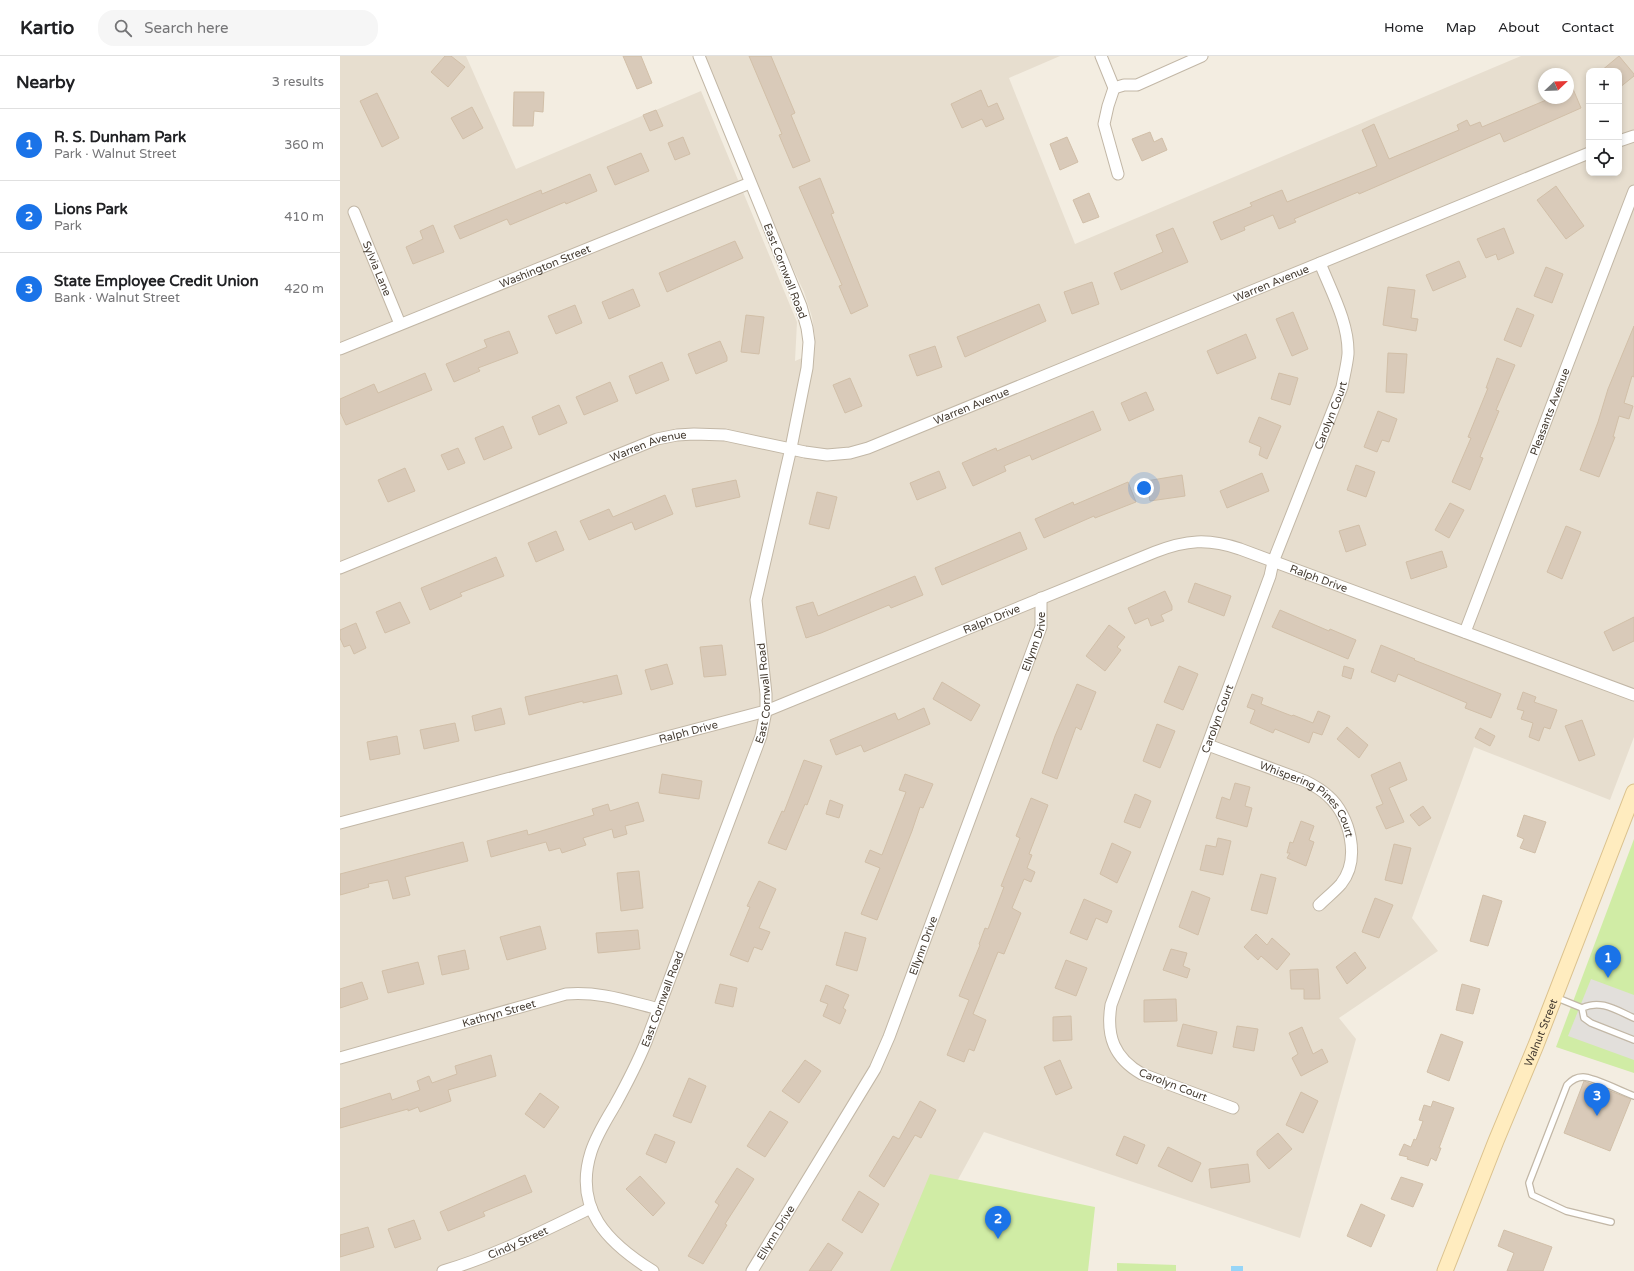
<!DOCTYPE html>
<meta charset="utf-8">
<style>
body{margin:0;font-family:"Varela Round",sans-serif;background:#f6f6f6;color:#202124}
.controls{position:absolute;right:12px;top:12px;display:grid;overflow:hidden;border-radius:8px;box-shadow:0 2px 6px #0003}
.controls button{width:36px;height:36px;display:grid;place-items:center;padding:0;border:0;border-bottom:1px solid #e0e0e0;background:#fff;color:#202124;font:20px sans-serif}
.compass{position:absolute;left:1198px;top:12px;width:36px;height:36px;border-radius:50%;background:#fff;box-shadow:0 2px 6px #0003;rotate:67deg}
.you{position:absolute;left:804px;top:432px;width:14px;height:14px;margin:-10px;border:3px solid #fff;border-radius:50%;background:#1a73e8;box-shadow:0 0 0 6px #1a73e833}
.badge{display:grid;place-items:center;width:26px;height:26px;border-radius:50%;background:#1a73e8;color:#fff;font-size:13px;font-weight:700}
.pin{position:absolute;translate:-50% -33px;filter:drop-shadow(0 1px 2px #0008)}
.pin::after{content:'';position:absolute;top:21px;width:14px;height:12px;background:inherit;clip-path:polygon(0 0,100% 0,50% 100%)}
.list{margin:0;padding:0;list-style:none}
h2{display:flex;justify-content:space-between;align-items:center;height:52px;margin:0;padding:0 16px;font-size:17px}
h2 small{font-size:13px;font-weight:400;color:#757577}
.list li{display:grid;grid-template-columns:26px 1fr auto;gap:12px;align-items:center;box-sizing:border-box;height:72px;padding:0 16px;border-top:1px solid #e0e0e0}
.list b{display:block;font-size:15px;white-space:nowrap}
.list p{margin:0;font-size:13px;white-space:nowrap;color:#757577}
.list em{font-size:13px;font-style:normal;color:#757577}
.icon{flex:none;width:22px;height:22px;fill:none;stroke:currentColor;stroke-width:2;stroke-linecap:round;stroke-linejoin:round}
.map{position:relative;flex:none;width:1294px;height:1215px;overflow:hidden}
header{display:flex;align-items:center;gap:24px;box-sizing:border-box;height:56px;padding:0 20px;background:#fff;border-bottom:1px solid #e0e0e0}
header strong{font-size:19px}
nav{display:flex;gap:22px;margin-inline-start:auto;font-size:14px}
.search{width:280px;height:36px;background:#f6f6f6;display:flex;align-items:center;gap:10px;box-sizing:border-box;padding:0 14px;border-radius:16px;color:#757577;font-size:15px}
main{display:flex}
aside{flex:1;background:#fff}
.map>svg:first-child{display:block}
.residential{fill:#e7decf;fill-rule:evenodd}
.green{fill:#d0eca5}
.parking{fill:#e2dfdb}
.water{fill:#96d5f7}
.building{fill:#d9cab9;stroke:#d1bfa8}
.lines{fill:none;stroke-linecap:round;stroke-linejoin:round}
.service-casing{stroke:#c2b7a6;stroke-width:8}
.minor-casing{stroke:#c2b7a6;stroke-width:13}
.secondary-casing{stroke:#dbc28e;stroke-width:17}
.service{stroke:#fff;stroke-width:5.5}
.minor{stroke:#fff;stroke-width:11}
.secondary{stroke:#ffecbf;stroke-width:15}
.labels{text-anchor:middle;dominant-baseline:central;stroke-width:3;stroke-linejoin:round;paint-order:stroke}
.street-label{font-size:11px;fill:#453c32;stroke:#fff}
</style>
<header>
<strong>Kartio</strong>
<div class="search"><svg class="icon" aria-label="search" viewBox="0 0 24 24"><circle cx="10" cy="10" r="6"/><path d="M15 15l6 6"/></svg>Search here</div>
<nav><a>Home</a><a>Map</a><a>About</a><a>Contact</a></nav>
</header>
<main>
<aside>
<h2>Nearby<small>3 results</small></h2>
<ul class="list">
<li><span class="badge">1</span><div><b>R. S. Dunham Park</b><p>Park · Walnut Street</p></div><em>360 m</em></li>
<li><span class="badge">2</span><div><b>Lions Park</b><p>Park</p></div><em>410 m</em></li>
<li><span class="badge">3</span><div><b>State Employee Credit Union</b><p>Bank · Walnut Street</p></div><em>420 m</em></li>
</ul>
</aside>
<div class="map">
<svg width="1294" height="1215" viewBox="0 0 1294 1215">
<rect width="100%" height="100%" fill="#f3ede1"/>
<path class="residential" d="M0,0H126L176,113L361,35L457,266L455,305L474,297L475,281L472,261L464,236L449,204L361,0H720L669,22L735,188L1181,0H1294V681L1270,744L1134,691L1072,862L1098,895L999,962L1016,983L960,1182L644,1076L568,1215H0ZM1249,15H1279V117H1249ZM1204,18H1228V42H1204Z"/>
<path class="green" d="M1294,783V1017L1216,991Z
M590,1118L755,1151L748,1215H550Z
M777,1207L836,1209V1215H777Z"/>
<path class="parking" d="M1251,923L1294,939V1004L1228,980Z"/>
<path class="water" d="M891,1210H903V1215H891Z"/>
<path class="building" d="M105,0H111L125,11L108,31L91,16Z
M283,0H301L312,27L297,33Z
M409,0H431L455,57L451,59L470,105L453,112L439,79L442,78Z
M1279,0L1294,18V20L1279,32V15H1261Z
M1228,21L1241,52L1164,86L1160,77L1019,138L1018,136L954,163L956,166L939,173L933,159L904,171L905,174L881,184L873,166L912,150L910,147L942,134L947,146L1037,110L1022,74L1034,68L1049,103L1119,74L1117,69L1127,64L1130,70L1140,66L1142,71L1211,42H1228Z
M641,34L648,51L657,47L664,63L646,71L642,63L622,72L611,48Z
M174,36H204L203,56L194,55L193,70H173Z
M37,37L59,82L42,91L20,45Z
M132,51L143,72L123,83L111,62Z
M316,54L323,70L310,75L303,59Z
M810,76L814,86L822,82L827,94L802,105L792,83Z
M343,81L350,98L335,104L328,87Z
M727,81L738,106L720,114L710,88Z
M301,97L309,115L275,129L267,111Z
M250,118L257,135L226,148L225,146L170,169L167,163L120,183L114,170L201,134L202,138Z
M480,122L494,157L491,158L528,250L511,258L499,230L502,229L459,131Z
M1216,130L1244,170L1226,183L1197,144Z
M749,137L759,161L743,167L733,144Z
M93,169L104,196L73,208L66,191L83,183L80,175Z
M833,172L848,206L781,234L774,217L823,196L816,179Z
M1164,172L1174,197L1158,204L1156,198L1146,202L1137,183Z
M395,185L403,202L327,236L319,217Z
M1119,205L1126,221L1093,235L1086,219Z
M1206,211L1223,218L1212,247L1194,240Z
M752,226L759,248L732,258L724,236Z
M1048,231L1075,234L1071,262L1078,263L1076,275L1043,269Z
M293,233L300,250L269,263L262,246Z
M699,248L706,265L625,301L617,281Z
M235,249L242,267L216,278L208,260Z
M1177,252L1194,259L1181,291L1164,284Z
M953,256L968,293L952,300L936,263Z
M406,259L424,261L419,298L401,296Z
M1294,270V321L1292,320L1284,347L1293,350L1289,363L1279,360L1273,381H1275L1259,421L1240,414L1258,366L1268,333Z
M169,275L178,297L138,312L140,315L114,326L106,308L147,291L144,284Z
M906,278L916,302L877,318L867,295Z
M380,285L387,301V305L356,318L348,298Z
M595,290L602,311L577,320L569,299Z
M1048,297L1067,298L1064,337L1046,336Z
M1157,302L1175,309L1156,354L1159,355L1140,401L1143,402L1130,434L1112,426L1131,382L1128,381L1148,332H1146Z
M322,306L329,324L296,338L289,320Z
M85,317L92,334L6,369L0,356V343L34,328L38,337Z
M939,317L958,322L950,349L931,343Z
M510,322L522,350L505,357L493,329Z
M270,326L278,345L244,359L236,341Z
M806,336L814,354L789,365L781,347Z
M219,349L227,367L199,379L192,361Z
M753,355L761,374L692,404L690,399L664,410L666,415L633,430L622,407L656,392L657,395Z
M1038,355L1057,363L1049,386L1042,384L1037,396L1024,391Z
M919,361L941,370L927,403L919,399L921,391L909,386Z
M163,370L172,392L144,404L135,382Z
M118,392L125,407L108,414L101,399Z
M1016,409L1035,416L1026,441L1007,434Z
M65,412L75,435L48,446L38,424Z
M599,415L606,432L577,444L570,427Z
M922,417L929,435L887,452L880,435Z
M842,419L845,440L810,445L806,425Z
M396,424L400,441L356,451L352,433Z
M788,426L796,446L755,462L754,460L704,482L695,463L733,446L734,449Z
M477,436L497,441L489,473L469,468Z
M325,439L333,458L295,474L292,466L249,484L240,465L269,453L273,461Z
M1110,447L1124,454L1109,482L1095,474Z
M1019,469L1026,489L1006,496L999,475Z
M1226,470L1241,476L1222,523L1207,516Z
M216,475L224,494L196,506L188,487Z
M680,476L687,493L602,529L595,512Z
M1102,495L1107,511L1071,523L1066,506Z
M156,501L164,520L120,537L122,540L90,554L81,532Z
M575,520L583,539L551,552L549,549L481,577L466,582L456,551L473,546L478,560Z
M855,527L891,540L884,560L848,546Z
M825,535L832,550V554L821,559L824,565L811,570L808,562L795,568L788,552Z
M60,546L70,567L45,577L36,556Z
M940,554L989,575L990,573L1016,584L1008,603L932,571Z
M1294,561V585L1273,595L1264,576Z
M16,567L26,592L14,598L10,589L4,591L0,582V574Z
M769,569L785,581L777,591L781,594L765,615L746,600Z
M382,589L386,619L364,621L360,591Z
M1041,589L1075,603L1074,604L1161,638L1151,662L1125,652L1127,647L1058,618L1055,626L1031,616Z
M327,608L333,628L311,634L305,614Z
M839,610L858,618L843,654L824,646Z
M1004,610L1014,613L1011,623L1002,620Z
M277,619L282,638L243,647V645L189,659L185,641Z
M602,626L640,649L631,665L593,643Z
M737,628L756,636L741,674L736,671L717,723L702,717L715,680Z
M1183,636L1196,641L1194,646L1217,654L1210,673L1204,671L1199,685L1189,681L1193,667L1181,663L1184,655L1177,653Z
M912,638L923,642L921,648L952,660L953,659L973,667L978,655L990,660L982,679L973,676L969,687L935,673L933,677L910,667L915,654L907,651Z
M161,652L165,668L135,675L132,660Z
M584,652L590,668L524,696L521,689L496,699L490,684L555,657L558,664Z
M1242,664L1255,699L1239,705L1225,670Z
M115,667L119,685L84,693L80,674Z
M817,668L835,675L820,712L803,705Z
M1007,671L1028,689L1019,702L997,683Z
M1140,672L1155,680L1150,690L1135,682Z
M57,680L60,698L30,704L27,686Z
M464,704L482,710L467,749L465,748L446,794L428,787L442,755L444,756Z
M1060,706L1067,724L1049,732L1064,766L1046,773L1036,751L1043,748L1031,719Z
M322,718L362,725L359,743L319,737Z
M565,718L593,728L583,752L580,751L572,775L537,864L521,858L540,812L525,806L530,794L542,799L566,736L559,734Z
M895,727L910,731L905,750L912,752L907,771L876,762L882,741L890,744Z
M795,738L811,745L800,772L784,766Z
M691,742L708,749L689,798L692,799L687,812L695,816L691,826L684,823L672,852L681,857L664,898L658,896L633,958L646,964L634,995L629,993L624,1006L607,999L629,944L619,940L640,889L639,888L645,872L648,873L664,831L661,830L680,782L676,780Z
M490,744L503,749L499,762L486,758Z
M298,746L304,765L285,770L287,778L274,782L272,773L243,782L246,789L222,797L220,792L209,795L206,786L151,801L147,785L187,774L188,779L254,759L252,753L268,748L270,755Z
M1083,750L1091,762L1079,770L1070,759Z
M1184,759L1206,766L1195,797L1180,792L1184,783L1177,780Z
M961,765L974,770L969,784L974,786L966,810L947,802L950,797H947L950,786L953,787Z
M878,782L891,785L883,819L860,814L866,789L876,791Z
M123,786L128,805L65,821L70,839L53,843L48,824L28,828L29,831L0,839V818Z
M772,787L791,796L777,827L760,818Z
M1054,788L1071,792L1062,828L1045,824Z
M299,815L303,852L281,855L277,817Z
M921,818L936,822L927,858L911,854Z
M419,825L436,833L419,872L430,876L422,894L414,891L408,906L390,899L410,851L407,850Z
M852,835L870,842L858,879L839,871Z
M1143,839L1162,845L1148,890L1130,885Z
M1035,842L1053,849L1039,882L1022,876Z
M744,843L772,855L767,867L756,862L747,884L730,877Z
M200,870L206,893L167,904L160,881Z
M298,874L300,893L258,897L256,877Z
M505,876L526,882L517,915L496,909Z
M916,878L927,889L932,882L950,898L937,914L921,900L918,904L904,891Z
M831,893L847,897L843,910L850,913L847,922L823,914Z
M125,894L129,913L102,919L98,900Z
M1015,896L1026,912L1007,928L996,911Z
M726,904L747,912L736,940L715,932Z
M78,906L84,928L48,937L42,915Z
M978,913L980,943H964V933H951L950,914Z
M22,926L28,943L0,952V933Z
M380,928L397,932L393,951L375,947Z
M1122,928L1140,933L1133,958L1116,954Z
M486,929L509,939L503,952L506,954L500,968L483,960L488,948L480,945Z
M836,943L837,965L804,966V944Z
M731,960L732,984L713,985V961Z
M843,968L877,976L872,998L837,990Z
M897,970L918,973L914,995L893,991Z
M962,971L973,998L982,993L988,1006L961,1020L952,1002L958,998L949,977Z
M1101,978L1123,986L1109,1025L1087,1016Z
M151,999L156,1020L108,1034L111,1045L80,1056L78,1051L68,1055V1053L0,1072V1053L50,1037L52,1044L80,1034L77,1025L89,1020L92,1027L117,1018L115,1010Z
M465,1004L481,1015L459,1047L442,1035Z
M720,1004L732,1032L716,1039L704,1011Z
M349,1022L366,1030L351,1067L333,1060Z
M1244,1025L1291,1043L1270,1095L1224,1077Z
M961,1036L978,1045L963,1077L946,1069Z
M200,1037L219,1051L204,1072L185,1058Z
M580,1045L596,1054L581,1082L575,1079L544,1131L529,1120L553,1080L559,1083Z
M1093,1045L1114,1052L1099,1092H1101L1096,1105L1091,1102L1088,1110L1067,1103L1068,1101L1059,1099L1064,1088L1071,1091L1074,1083L1076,1084L1083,1065L1079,1064L1084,1049L1091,1051Z
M430,1055L448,1066L425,1101L407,1090Z
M938,1077L952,1093L929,1113L917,1099V1095Z
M315,1078L335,1086L326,1107L306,1098Z
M784,1080L805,1089L797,1108L776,1099Z
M828,1091L861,1107L852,1126L818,1110Z
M908,1108L910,1126L871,1132L869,1113Z
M397,1112L414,1123L385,1168L387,1169L363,1208L348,1200L379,1149L375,1146Z
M185,1119L192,1136L143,1156L145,1160L108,1175L100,1156Z
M300,1120L325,1147L313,1160L286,1133Z
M1061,1121L1083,1128L1073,1151L1051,1143Z
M519,1135L539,1148L522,1177L502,1164Z
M1021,1148L1045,1159L1031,1191L1007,1180Z
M74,1164L81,1183L55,1192L48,1173Z
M28,1171L34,1191L0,1201V1179Z
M1164,1174L1212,1191L1203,1215H1167L1174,1197L1158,1190Z
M488,1187L503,1197L491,1215H469Z"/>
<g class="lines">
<g class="service-casing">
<path id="service" d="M1215,941L1242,952C1261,943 1276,954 1294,962
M1242,952L1244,962L1251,967L1294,984
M1271,1166L1226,1155L1192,1139L1189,1127L1227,1029C1232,1024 1236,1021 1243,1021C1254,1021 1283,1036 1294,1040"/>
</g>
<g class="minor-casing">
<g id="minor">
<path d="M761,0L774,32L768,50L764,68L778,118"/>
<path d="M774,32L784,29H797L862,0"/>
<path d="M1279,85L1294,80"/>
<path id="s1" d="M14,156L60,268"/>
<path id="s2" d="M0,293L410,127"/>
<path id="s3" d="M0,512L317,383L337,379L354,378L385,379L465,396L487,399L510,397L528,392L1249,97"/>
<path id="s4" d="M1125,576L1294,135"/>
<path id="s5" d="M868,689L965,725C973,729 981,733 988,740C1010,759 1021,803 1001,828C995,835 986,842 979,849"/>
<path id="s6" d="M0,767L426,655L815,496C846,484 868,482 900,493L1294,639"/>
<path id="s7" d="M0,1002L226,938C259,935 287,945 319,953"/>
<path id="s8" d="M893,1052L802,1018C774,1002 766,980 771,949L930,520L933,506L1002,331C1004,320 1007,309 1008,298C1009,267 991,235 980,207"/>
<path id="s9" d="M103,1215C155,1200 203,1175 251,1152"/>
<path id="s10" d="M313,1215C268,1187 233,1153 251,1096C256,1080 266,1064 275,1049C286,1029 297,1008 306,986L421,680L426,655V638L416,544L451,392L467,312L469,286L467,272L461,250L359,0"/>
<path id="s11" d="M412,1215L535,1013L549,981L701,571V542"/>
</g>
</g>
<g class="secondary-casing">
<g id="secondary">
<path id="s12" d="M1105,1215L1156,1085L1196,989L1294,736"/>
</g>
</g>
<use href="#service" class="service"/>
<use href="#minor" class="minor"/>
<use href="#secondary" class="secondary"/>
</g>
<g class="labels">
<g class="street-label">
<text stroke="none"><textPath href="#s2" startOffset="221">Washington Street</textPath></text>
<text stroke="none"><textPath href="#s1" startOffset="61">Sylvia Lane</textPath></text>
<text transform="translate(445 215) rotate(69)">East Cornwall Road</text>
<text stroke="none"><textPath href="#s3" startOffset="992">Warren Avenue</textPath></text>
<text stroke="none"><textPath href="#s3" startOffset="668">Warren Avenue</textPath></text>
<text stroke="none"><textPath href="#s4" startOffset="236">Pleasants Avenue</textPath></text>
<text stroke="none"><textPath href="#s8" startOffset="808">Carolyn Court</textPath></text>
<text stroke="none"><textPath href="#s3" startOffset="332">Warren Avenue</textPath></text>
<text stroke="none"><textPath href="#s6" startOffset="1032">Ralph Drive</textPath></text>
<text stroke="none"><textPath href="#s6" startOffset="684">Ralph Drive</textPath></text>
<text stroke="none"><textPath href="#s11" startOffset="693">Ellynn Drive</textPath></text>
<text stroke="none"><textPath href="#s10" startOffset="640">East Cornwall Road</textPath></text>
<text stroke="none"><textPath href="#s8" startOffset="484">Carolyn Court</textPath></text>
<text stroke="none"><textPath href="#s6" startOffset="360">Ralph Drive</textPath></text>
<text stroke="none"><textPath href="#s5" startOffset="117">Whispering Pines Court</textPath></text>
<text stroke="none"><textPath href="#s11" startOffset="369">Ellynn Drive</textPath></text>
<text stroke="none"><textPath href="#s10" startOffset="316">East Cornwall Road</textPath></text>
<text stroke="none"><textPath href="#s7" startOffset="165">Kathryn Street</textPath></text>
<text stroke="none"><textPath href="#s12" startOffset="257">Walnut Street</textPath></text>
<text transform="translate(833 1029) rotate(21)">Carolyn Court</text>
<text stroke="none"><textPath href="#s11" startOffset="45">Ellynn Drive</textPath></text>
<text stroke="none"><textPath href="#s9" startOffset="80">Cindy Street</textPath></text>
</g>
</g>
</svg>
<div class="controls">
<button>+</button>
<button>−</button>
<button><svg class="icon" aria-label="locate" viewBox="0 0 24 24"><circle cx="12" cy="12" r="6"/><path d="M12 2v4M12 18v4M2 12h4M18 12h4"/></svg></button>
</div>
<svg class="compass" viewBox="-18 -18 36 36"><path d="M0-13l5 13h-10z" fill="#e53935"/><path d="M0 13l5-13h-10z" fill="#757577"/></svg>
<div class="you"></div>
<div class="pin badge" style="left:1268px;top:922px">1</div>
<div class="pin badge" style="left:658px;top:1183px">2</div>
<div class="pin badge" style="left:1257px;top:1060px">3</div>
</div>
</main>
